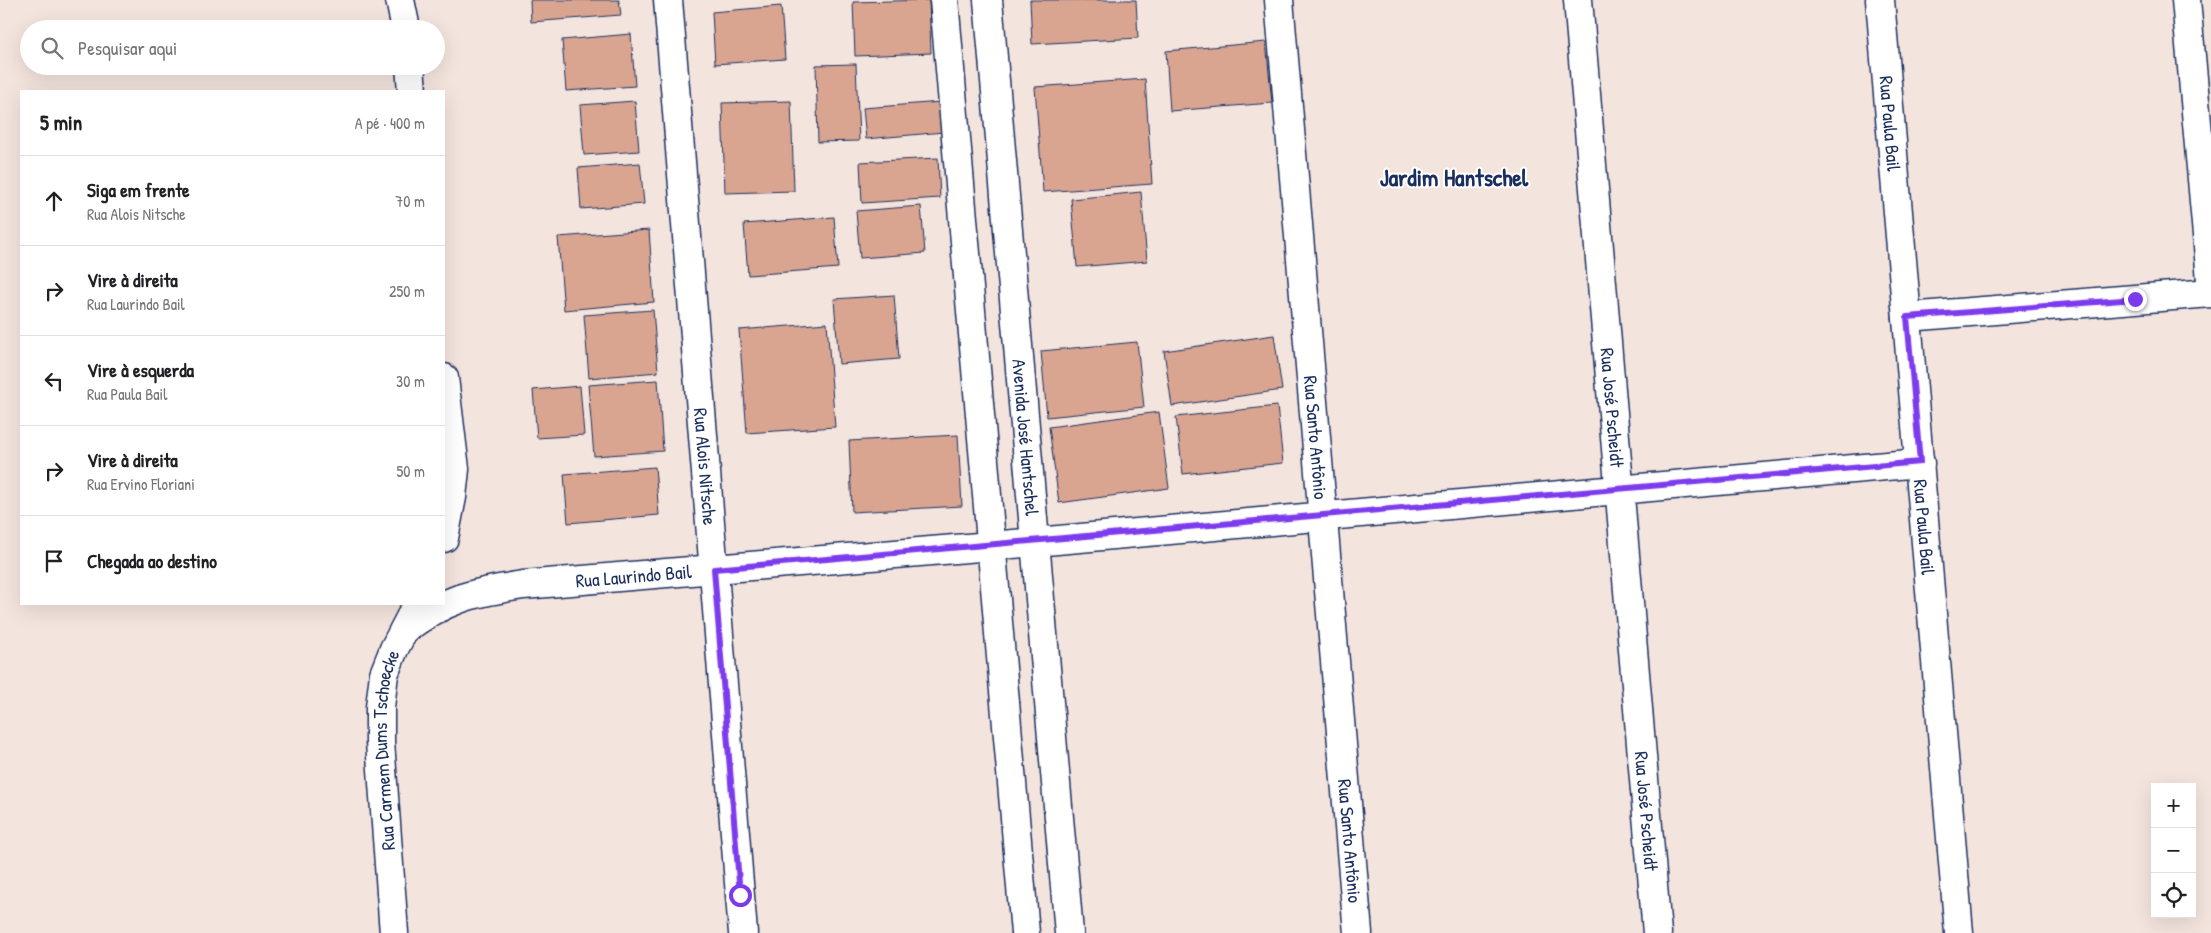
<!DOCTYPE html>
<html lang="pt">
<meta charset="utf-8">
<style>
body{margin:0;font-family:"Patrick Hand",sans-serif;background:#f6f6f6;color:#202124}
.controls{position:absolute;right:15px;bottom:15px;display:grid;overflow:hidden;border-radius:0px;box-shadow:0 5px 20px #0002}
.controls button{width:45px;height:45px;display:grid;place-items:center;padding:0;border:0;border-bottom:1px solid #e0e0e0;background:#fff;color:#202124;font:25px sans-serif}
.stop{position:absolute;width:15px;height:15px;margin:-11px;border:4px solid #7c3aed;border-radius:50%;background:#fff}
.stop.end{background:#7c3aed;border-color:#fff;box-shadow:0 1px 5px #0008}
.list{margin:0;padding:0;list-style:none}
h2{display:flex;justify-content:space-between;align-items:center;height:65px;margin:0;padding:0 20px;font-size:21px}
h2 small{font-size:16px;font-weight:400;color:#757577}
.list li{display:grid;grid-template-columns:32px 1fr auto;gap:15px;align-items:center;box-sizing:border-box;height:90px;padding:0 20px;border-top:1px solid #e0e0e0}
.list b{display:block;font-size:19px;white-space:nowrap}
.list p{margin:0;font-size:16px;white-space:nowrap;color:#757577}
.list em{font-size:16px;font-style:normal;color:#757577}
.icon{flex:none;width:28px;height:28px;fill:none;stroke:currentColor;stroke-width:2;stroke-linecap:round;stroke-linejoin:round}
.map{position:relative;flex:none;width:2211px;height:933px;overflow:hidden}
.search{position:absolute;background:#fff;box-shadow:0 5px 20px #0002;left:20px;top:20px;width:425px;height:55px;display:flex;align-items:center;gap:12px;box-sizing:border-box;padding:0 18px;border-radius:28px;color:#757577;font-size:19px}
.panel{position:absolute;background:#fff;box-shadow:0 5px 20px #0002;left:20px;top:90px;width:425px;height:515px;border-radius:0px}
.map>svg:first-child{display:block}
.building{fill:#daa590;stroke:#1b2f5e}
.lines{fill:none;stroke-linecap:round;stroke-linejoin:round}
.street-casing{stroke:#1b2f5e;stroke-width:31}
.street{stroke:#fff;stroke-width:28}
.route{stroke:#7c3aed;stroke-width:6}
.labels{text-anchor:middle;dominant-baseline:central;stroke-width:4;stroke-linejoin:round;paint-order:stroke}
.street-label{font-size:19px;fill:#1b2f5e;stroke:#fff}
.district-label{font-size:24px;font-weight:bold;fill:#1b2f5e;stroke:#fff}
</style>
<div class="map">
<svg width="2211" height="933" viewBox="0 0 2211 933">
<rect width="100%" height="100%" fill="#f4e4de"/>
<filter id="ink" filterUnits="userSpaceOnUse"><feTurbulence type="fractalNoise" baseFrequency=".02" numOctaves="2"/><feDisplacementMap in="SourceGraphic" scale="10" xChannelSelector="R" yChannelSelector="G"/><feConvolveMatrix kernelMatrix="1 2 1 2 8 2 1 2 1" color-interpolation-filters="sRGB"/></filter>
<g filter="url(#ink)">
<path class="building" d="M530,0H619L621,15L531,22Z
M929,0L931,53L855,56L853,2Z
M1030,0H1136L1138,38L1032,44Z
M781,6L785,59L715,64L712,12Z
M631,34L635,86L566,91L562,40Z
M1266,42L1272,103L1170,111L1166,51Z
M856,64L859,141L818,142L816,65Z
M1145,79L1152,184L1043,192L1035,87Z
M635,101L639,151L584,155L580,105Z
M791,101L794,191L725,193L722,103Z
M941,102L944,132L866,139L863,108Z
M938,158L940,198L862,203L860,162Z
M640,163L644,204L581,209L578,168Z
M1141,192L1147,261L1077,267L1071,199Z
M921,206L925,253L860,258L856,211Z
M834,217L838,268L748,275L744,224Z
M649,230L654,302L564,310L558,237Z
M894,295L899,359L839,364L834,299Z
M653,310L658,372L589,378L584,315Z
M827,323L835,427L747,433L739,330Z
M1274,335L1282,390L1172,406L1164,351Z
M1137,342L1144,407L1047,417L1041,351Z
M658,380L663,451L594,456L588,385Z
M580,386L584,435L537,438L533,390Z
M1277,406L1283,463L1183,474L1176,417Z
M1159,412L1169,488L1059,503L1049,427Z
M958,435L962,506L852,512L849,441Z
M655,467L659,515L568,523L564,474Z"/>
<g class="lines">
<g class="street-casing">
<g id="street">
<path d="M400,0L406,29"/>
<path id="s1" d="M668,0L743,933"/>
<path d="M944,0L1025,933"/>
<path id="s2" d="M988,0L1069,933"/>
<path id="s3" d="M1279,0L1358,933"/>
<path id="s4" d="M1578,0L1657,933"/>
<path id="s5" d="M1880,0L1959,933"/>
<path d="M2186,0L2211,280"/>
<path d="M410,66L412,91"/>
<path d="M1907,317L2211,293"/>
<path d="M444,378L455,469L452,497L444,538"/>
<path id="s6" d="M404,630C446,598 472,593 523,585L991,546L1920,463"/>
<path id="s7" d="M394,933L380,742V707L384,674L394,649L412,614"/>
</g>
</g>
<use href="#street" class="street"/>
</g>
</g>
<g class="lines" filter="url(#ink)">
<path class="route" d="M740,895L714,569L1920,462L1907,317L2135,299"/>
</g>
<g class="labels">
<g class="street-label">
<text stroke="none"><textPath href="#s5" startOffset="124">Rua Paula Bail</textPath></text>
<text stroke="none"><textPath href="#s4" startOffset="409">Rua José Pscheidt</textPath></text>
<text stroke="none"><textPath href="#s2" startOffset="439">Avenida José Hantschel</textPath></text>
<text stroke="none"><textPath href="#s3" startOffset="439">Rua Santo Antônio</textPath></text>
<text stroke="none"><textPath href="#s1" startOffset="468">Rua Alois Nitsche</textPath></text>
<text stroke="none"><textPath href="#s5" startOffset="529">Rua Paula Bail</textPath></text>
<text stroke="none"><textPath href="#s6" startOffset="240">Rua Laurindo Bail</textPath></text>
<text stroke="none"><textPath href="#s7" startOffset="184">Rua Carmem Dums Tschoecke</textPath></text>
<text stroke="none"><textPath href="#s4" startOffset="814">Rua José Pscheidt</textPath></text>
<text stroke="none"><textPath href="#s3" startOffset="844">Rua Santo Antônio</textPath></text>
</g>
<g class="district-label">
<text x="1454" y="177">Jardim Hantschel</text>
</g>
</g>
</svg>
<div class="controls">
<button>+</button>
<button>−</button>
<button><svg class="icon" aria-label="locate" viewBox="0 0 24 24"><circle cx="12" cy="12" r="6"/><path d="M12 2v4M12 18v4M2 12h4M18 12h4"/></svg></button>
</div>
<div class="stop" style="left:740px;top:895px"></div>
<div class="stop end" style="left:2135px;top:299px"></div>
<div class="search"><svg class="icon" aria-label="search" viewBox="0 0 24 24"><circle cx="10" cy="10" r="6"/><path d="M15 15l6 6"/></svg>Pesquisar aqui</div>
<section class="panel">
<h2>5 min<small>A pé · 400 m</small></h2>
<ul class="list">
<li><svg class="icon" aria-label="ahead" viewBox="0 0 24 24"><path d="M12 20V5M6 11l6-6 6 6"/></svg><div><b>Siga em frente</b><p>Rua Alois Nitsche</p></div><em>70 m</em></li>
<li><svg class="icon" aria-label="right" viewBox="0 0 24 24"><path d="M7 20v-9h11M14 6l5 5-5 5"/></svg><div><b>Vire à direita</b><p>Rua Laurindo Bail</p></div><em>250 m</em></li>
<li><svg class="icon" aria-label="left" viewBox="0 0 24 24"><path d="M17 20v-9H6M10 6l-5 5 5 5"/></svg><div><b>Vire à esquerda</b><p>Rua Paula Bail</p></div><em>30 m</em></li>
<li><svg class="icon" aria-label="right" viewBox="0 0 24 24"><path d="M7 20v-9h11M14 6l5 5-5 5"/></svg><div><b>Vire à direita</b><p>Rua Ervino Floriani</p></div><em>50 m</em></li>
<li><svg class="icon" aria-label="arrive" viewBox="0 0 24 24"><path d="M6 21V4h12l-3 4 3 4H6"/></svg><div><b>Chegada ao destino</b></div></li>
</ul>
</section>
</div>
